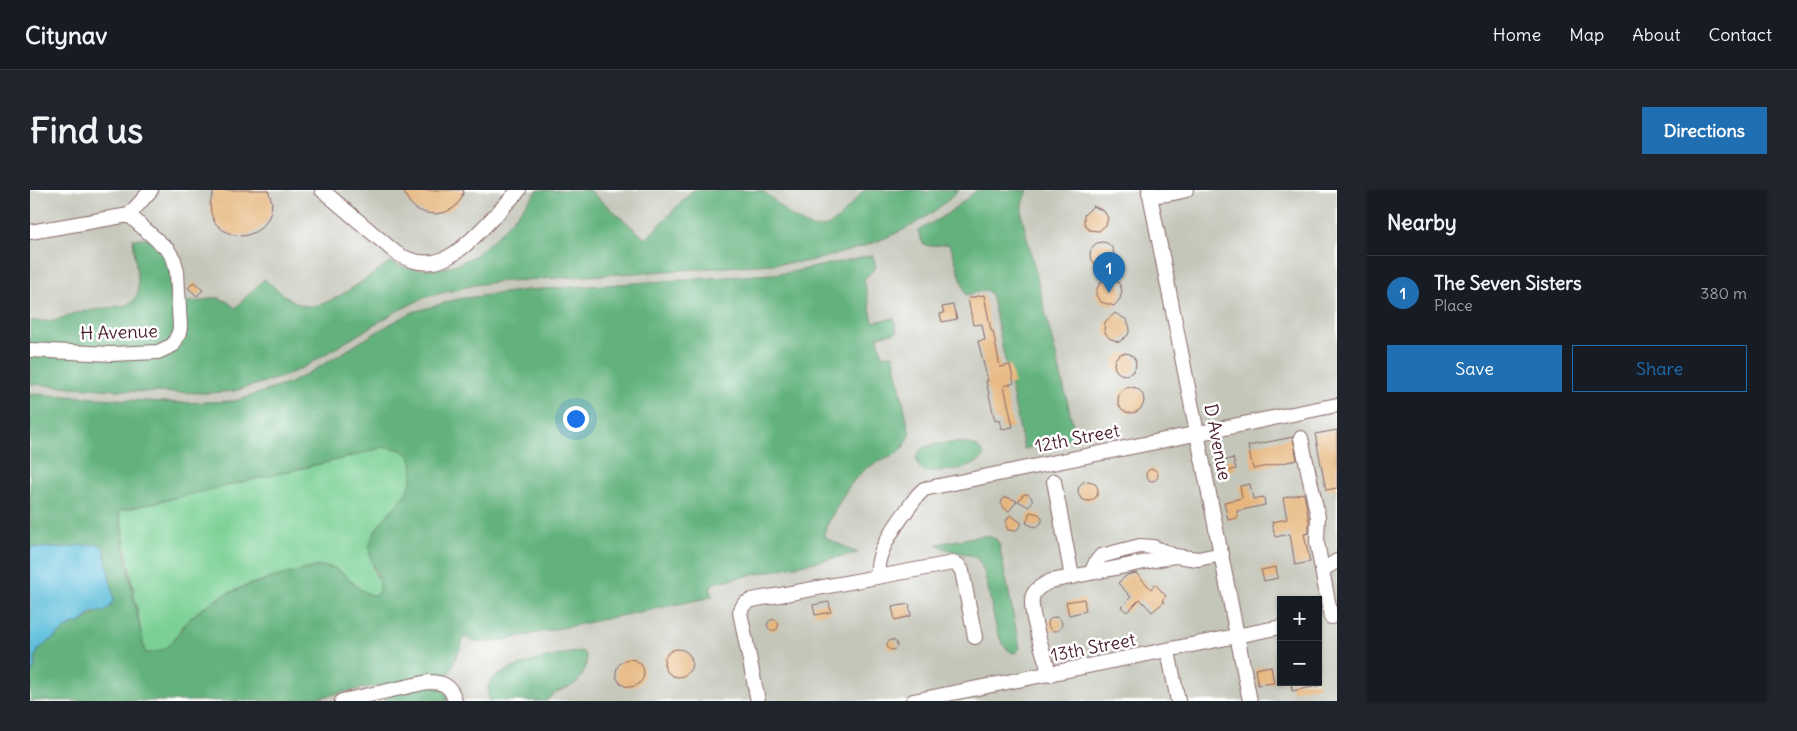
<!DOCTYPE html>
<meta charset="utf-8">
<style>
body{margin:0;font-family:Delius,sans-serif;background:#20242c;color:#f1f3f6}
.controls{position:absolute;right:15px;bottom:15px;display:grid;overflow:hidden;border-radius:0px;box-shadow:0 1px 4px #0004}
.controls button{width:45px;height:45px;display:grid;place-items:center;padding:0;border:0;border-bottom:1px solid #363941;background:#171b24;color:#f1f3f6;font:25px sans-serif}
.you{position:absolute;left:545px;top:228px;width:18px;height:18px;margin:-12px;border:4px solid #fff;border-radius:50%;background:#1a73e8;box-shadow:0 0 0 8px #1a73e833}
.badge{display:grid;place-items:center;width:32px;height:32px;border-radius:50%;background:#1f6fb2;color:#fff;font-size:16px;font-weight:700}
.pin{position:absolute;translate:-50% -41px;filter:drop-shadow(0 1px 2px #0008)}
.pin::after{content:'';position:absolute;top:26px;width:18px;height:15px;background:inherit;clip-path:polygon(0 0,100% 0,50% 100%)}
.list{margin:0;padding:0;list-style:none}
h2{display:flex;justify-content:space-between;align-items:center;height:65px;margin:0;padding:0 20px;font-size:21px}
h2 small{font-size:16px;font-weight:400;color:#9ea1a6}
.list li{display:grid;grid-template-columns:32px 1fr auto;gap:15px;align-items:center;box-sizing:border-box;height:75px;padding:0 20px;border-top:1px solid #363941}
.list b{display:block;font-size:19px;white-space:nowrap}
.list p{margin:0;font-size:16px;white-space:nowrap;color:#9ea1a6}
.list em{font-size:16px;font-style:normal;color:#9ea1a6}
.actions{display:flex;gap:10px;padding:15px 20px}
.actions a{flex:1;padding:11px 0;border:1px solid #1f6fb2;border-radius:0px;text-align:center;font-size:18px;color:#1f6fb2}
.actions .main{background:#1f6fb2;color:#fff}
.map{position:relative;flex:none;width:1307px;height:511px;overflow:hidden;border-radius:0px}
header{display:flex;align-items:center;gap:30px;box-sizing:border-box;height:70px;padding:0 25px;background:#171b24;border-bottom:1px solid #363941}
header strong{font-size:24px}
nav{display:flex;gap:28px;margin-inline-start:auto;font-size:18px}
.intro{display:flex;align-items:center;justify-content:space-between;box-sizing:border-box;height:120px;padding:0 30px}
h1{margin:0;font-size:35px}
.button{padding:12px 22px;border-radius:0px;background:#1f6fb2;color:#fff;font-size:18px;font-weight:700}
main{display:flex;gap:30px;padding:0 30px}
aside{flex:1;background:#171b24;border-radius:0px;box-shadow:0 1px 4px #0004}
.map>svg:first-child{display:block}
.industrial{fill:#c4c6b9;fill-rule:evenodd}
.green{fill:#7ad095;stroke:#627860}
.forest{fill:#63b27e;stroke:#566854;fill-rule:evenodd}
.water{fill:#5dbedb;stroke:#546e83}
.building{fill:#e6b67d}
.lines{fill:none;stroke-linecap:round;stroke-linejoin:round}
.minor-casing{stroke:#866666;stroke-width:16}
.minor{stroke:#fff;stroke-width:14}
.labels{text-anchor:middle;dominant-baseline:central;stroke-width:5;stroke-linejoin:round;paint-order:stroke}
.street-label{font-size:18px;fill:#4a1f2b;stroke:#fff}
</style>
<header>
<strong>Citynav</strong>
<nav><a>Home</a><a>Map</a><a>About</a><a>Contact</a></nav>
</header>
<div class="intro"><h1>Find us</h1><a class="button">Directions</a></div>
<main>
<div class="map">
<svg width="1307" height="511" viewBox="0 0 1307 511">
<rect width="100%" height="100%" fill="#fff"/>
<filter id="ink" filterUnits="userSpaceOnUse"><feTurbulence type="fractalNoise" baseFrequency=".02" numOctaves="2"/><feDisplacementMap in="SourceGraphic" scale="10" xChannelSelector="R" yChannelSelector="G"/><feConvolveMatrix kernelMatrix="1 2 1 2 8 2 1 2 1" color-interpolation-filters="sRGB"/></filter>
<filter id="wash" filterUnits="userSpaceOnUse"><feTurbulence type="fractalNoise" baseFrequency=".0096" numOctaves="4" result="noise"/><feDisplacementMap in="SourceGraphic" scale="20" xChannelSelector="R" yChannelSelector="G"/><feGaussianBlur stdDeviation="1.12" result="paint"/><feColorMatrix in="noise" values="0 0 0 0 0 0 0 0 0 0 0 0 0 0 0 0 0 1.4 0 .05"/><feComposite in="paint" operator="in"/></filter>
<g filter="url(#wash)">
<rect width="100%" height="100%" fill="#f4ead5"/>
<path class="industrial" d="M0,0H1307V511H103L0,287ZM1251,410H1288V492H1251Z"/>
<path class="green" d="M354,257C366,258 379,259 382,272C386,298 372,308 357,326C355,329 352,332 350,335C349,339 343,374 343,377C345,390 356,391 347,405C331,407 319,385 306,379C300,376 295,377 289,376C253,386 211,392 179,414C170,420 160,427 153,436C147,444 142,454 134,460C128,464 121,463 115,464L89,321L311,269Z"/>
<path class="forest" d="M508,0H559L616,49L663,0C673,0 726,0 732,1C740,5 748,15 755,21C796,55 806,31 834,0H891L897,2L903,0H929C889,41 829,61 774,72L465,92L445,95L396,107L369,120L274,177L252,187L204,201L181,203L115,202L0,194V131H23L45,123L96,115L104,111L108,102V93L103,49C142,40 140,87 141,113L172,111L181,108H189L198,112L205,118L234,89C246,98 260,113 276,116C297,120 342,84 360,72C388,85 424,81 449,62C470,46 490,20 508,0Z
M947,0H998L992,14V27L1046,247L994,259L961,104L956,100L936,105L922,60L918,54L899,56L893,54L888,41L917,24Z
M843,65L846,78L834,89L843,132L864,128L867,142L848,146L852,166L863,164L880,245C869,273 848,266 830,284C815,298 806,319 796,337L794,344L798,349L828,363L683,393L680,398L682,407L473,450C458,452 448,457 435,446L415,494L417,511H356L354,504L348,497H339L272,511H0V485L5,477V467L9,459L41,435L50,433L84,409L74,359L71,355L30,358L0,357V204L151,213L205,211L260,193L291,176L360,134L383,122L428,109L497,100L757,83ZM354,257C365,258 379,259 382,272C389,310 347,322 340,355C336,373 357,389 347,405C331,407 319,385 306,379C300,376 295,377 289,376C247,387 201,395 167,423C146,439 144,464 115,463L96,369L89,321L311,269Z
M922,253C933,252 949,253 954,265C947,281 913,280 897,282C891,280 888,277 887,271C884,254 910,254 922,253Z
M955,345L966,349L969,354L990,458L986,463C960,462 963,390 949,371C942,362 927,364 917,359C913,358 910,356 907,354Z
M551,461C557,464 557,468 556,474C551,504 527,494 517,511H459C458,505 457,498 460,492C471,476 531,464 551,461Z"/>
<path class="water" d="M63,354L71,355L74,359L84,409L80,417L74,422H63L50,433L41,435L9,459L5,467V477L0,485V357L30,358Z"/>
<g id="blocks">
<path class="building" d="M184,0H238L242,12L241,22L237,31L231,38L223,43L214,46L203,45L193,40L185,33L181,23L180,13Z
M373,0H434L431,9L425,17L416,22L406,24L396,23L386,19L379,12Z
M1063,16L1074,21L1078,28L1076,35L1069,41L1059,40L1054,33V25Z
M1060 64a12 12 0 1 1 24 0a12 12 0 1 1-24 0Z
M1077,89H1081L1089,93L1092,101L1090,109L1084,116L1071,112L1066,105V101L1070,93Z
M164,92L173,100L167,106L158,98Z
M954,105L961,141H963L970,177L980,175L984,193L974,196L983,237L972,239L970,230L965,231L956,191H958L948,151L955,150L952,134L943,135L938,108Z
M923,115L927,129L912,132L910,124L914,123L912,117Z
M1085,123L1097,130L1100,138L1098,145L1089,152L1079,148L1074,141L1075,132Z
M1084 174a11 11 0 1 1 22 0a11 11 0 1 1-22 0Z
M1088 210a13 13 0 1 1 26 0a13 13 0 1 1-26 0Z
M1307,240V298L1296,300L1285,244Z
M1263,247L1267,270L1223,279L1218,256Z
M1203,268L1206,279L1196,282L1194,271Z
M1116 285a6 6 0 1 1 12 0a6 6 0 1 1-12 0Z
M1048 301a10 10 0 1 1 20 0a10 10 0 1 1-20 0Z
M1220,294L1223,309L1234,307L1235,315L1207,321L1208,328L1198,330L1194,312L1212,308L1210,296Z
M1274,303L1279,331V343L1274,344L1280,372L1265,375L1260,344L1245,347L1242,332L1257,329L1253,308Z
M994,304H998L1002,308V312L999,317L988,311Z
M977,307L987,311L979,321L974,318L971,313L973,308Z
M1000,322L1009,324L1012,328V332L1007,337L1002,336L996,333Z
M980,325L992,333L988,339L984,341L978,340L976,335V331Z
M1246,377L1248,388L1234,391L1231,380Z
M1106,383L1121,399L1125,394L1136,406L1132,410L1134,412L1122,422L1110,409L1097,422L1091,417L1101,407L1088,393L1097,385Z
M1054,409L1056,421L1039,425L1036,412Z
M799,412L801,422L785,425L783,415Z
M879,414L881,426L865,430L862,417Z
M1018 434a7 7 0 1 1 14 0a7 7 0 1 1-14 0Z
M737.5 435a5.5 5.5 0 1 1 11 0a5.5 5.5 0 1 1-11 0Z
M857 455a5 5 0 1 1 10 0a5 5 0 1 1-10 0Z
M634 473a14 14 0 1 1 28 0a14 14 0 1 1-28 0Z
M586 483a14 14 0 1 1 28 0a14 14 0 1 1-28 0Z
M1241,476L1244,493L1228,495L1225,479Z
M1261,492H1288V496L1262,501Z"/>
</g>
</g>
<g filter="url(#ink)">
<use href="#blocks" fill-opacity="0" stroke="#866666" stroke-width="1"/>
<g class="lines">
<g class="minor-casing">
<path id="minor" d="M292,0L366,63C404,86 428,64 454,37C466,25 478,12 489,0
M1119,0L1220,511
M1119,3C1132,7 1144,3 1156,0
M99,25L121,0
M0,42L99,25
M0,160L81,164L128,162L143,155L149,143L150,137L147,82L144,70L138,60L99,25
M1271,248L1288,327L1287,352L1292,380
M1024,291L1042,387
M1061,383L1066,372L1071,366L1110,356L1123,357L1145,366
M848,386C844,359 872,328 887,306L894,299L1307,215
M1301,427L1292,380L1307,371
M1138,461L1148,511
M1020,485C1016,470 997,418 1003,405C1006,398 1014,394 1021,391L1145,366L1168,369L1192,364
M312,511L398,492C413,492 421,495 425,511
M728,511L710,422L714,414L722,410L923,373L928,375L932,381L945,447
M883,511L1251,437"/>
</g>
<use href="#minor" class="minor"/>
</g>
</g>
<g class="labels">
<g class="street-label">
<text transform="translate(89 142) rotate(-2)">H Avenue</text>
<text transform="translate(1047 248) rotate(-11)">12th Street</text>
<text transform="translate(1188 252) rotate(79)">D Avenue</text>
<text transform="translate(1063 457) rotate(-11)">13th Street</text>
</g>
</g>
</svg>
<div class="controls">
<button>+</button>
<button>−</button>
</div>
<div class="you"></div>
<div class="pin badge" style="left:1079px;top:103px">1</div>
</div>
<aside>
<h2>Nearby<small></small></h2>
<ul class="list">
<li><span class="badge">1</span><div><b>The Seven Sisters</b><p>Place</p></div><em>380 m</em></li>
</ul>
<div class="actions"><a class="main">Save</a><a>Share</a></div>
</aside>
</main>
